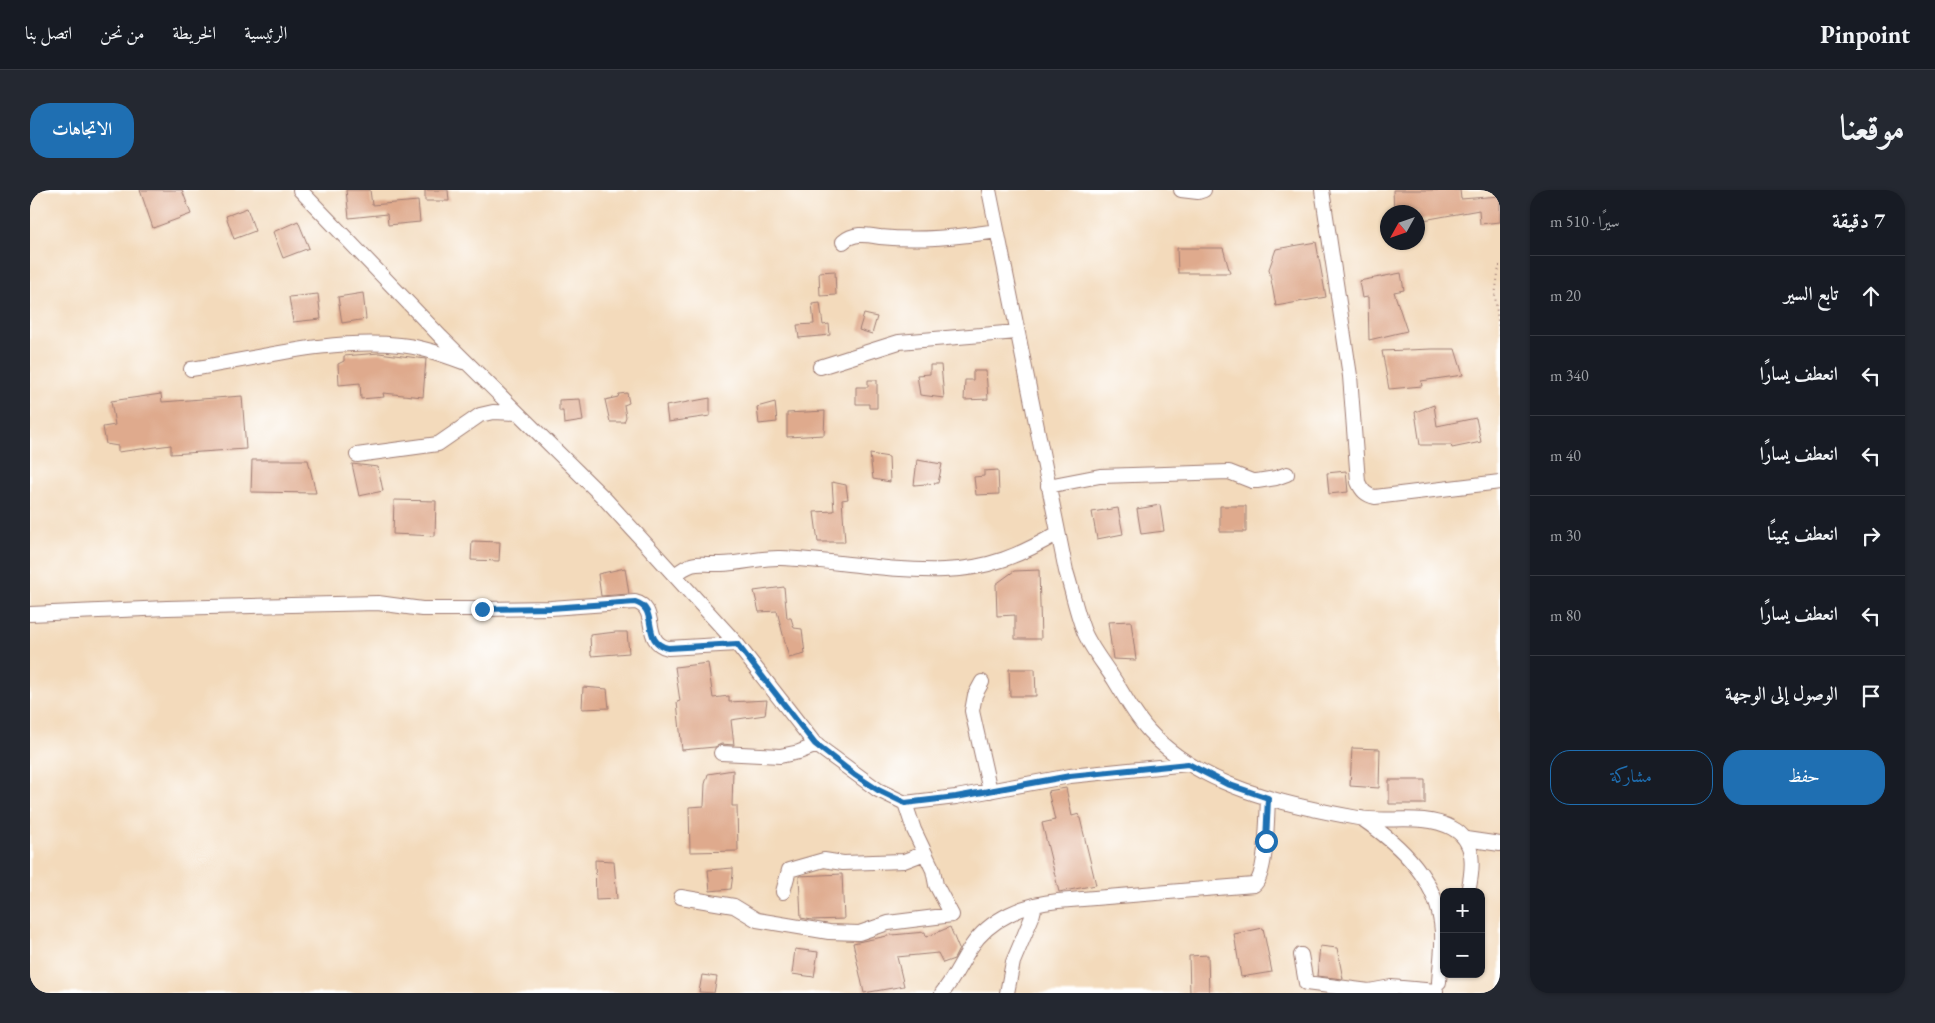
<!DOCTYPE html>
<html lang="ar">
<meta charset="utf-8">
<style>
body{margin:0;font-family:"EB Garamond",Amiri,serif;background:#242831;color:#f1f3f6;direction:rtl}
.controls{position:absolute;right:15px;bottom:15px;display:grid;overflow:hidden;border-radius:10px;box-shadow:0 1px 4px #0004}
.controls button{width:45px;height:45px;display:grid;place-items:center;padding:0;border:0;border-bottom:1px solid #363941;background:#171b24;color:#f1f3f6;font:25px sans-serif}
.compass{position:absolute;left:1350px;top:15px;width:45px;height:45px;border-radius:50%;background:#171b24;box-shadow:0 1px 4px #0004;rotate:230deg}
.stop{position:absolute;width:15px;height:15px;margin:-11px;border:4px solid #1f6fb2;border-radius:50%;background:#fff}
.stop.end{background:#1f6fb2;border-color:#fff;box-shadow:0 1px 5px #0008}
.list{margin:0;padding:0;list-style:none}
h2{display:flex;justify-content:space-between;align-items:center;height:65px;margin:0;padding:0 20px;font-size:21px}
h2 small{font-size:16px;font-weight:400;color:#9ea1a6}
.list li{display:grid;grid-template-columns:32px 1fr auto;gap:15px;align-items:center;box-sizing:border-box;height:80px;padding:0 20px;border-top:1px solid #363941}
.list b{display:block;font-size:19px;white-space:nowrap}
.list em{font-size:16px;font-style:normal;color:#9ea1a6}
.actions{display:flex;gap:10px;padding:15px 20px}
.actions a{flex:1;padding:11px 0;border:1px solid #1f6fb2;border-radius:20px;text-align:center;font-size:18px;color:#1f6fb2}
.actions .main{background:#1f6fb2;color:#fff}
.icon{flex:none;width:28px;height:28px;fill:none;stroke:currentColor;stroke-width:2;stroke-linecap:round;stroke-linejoin:round}
.map{position:relative;flex:none;width:1470px;height:803px;overflow:hidden;direction:ltr;border-radius:20px}
header{display:flex;align-items:center;gap:30px;box-sizing:border-box;height:70px;padding:0 25px;background:#171b24;border-bottom:1px solid #363941}
header strong{font-size:24px}
nav{display:flex;gap:28px;margin-inline-start:auto;font-size:18px}
.intro{display:flex;align-items:center;justify-content:space-between;box-sizing:border-box;height:120px;padding:0 30px}
h1{margin:0;font-size:35px}
.button{padding:12px 22px;border-radius:20px;background:#1f6fb2;color:#fff;font-size:18px;font-weight:700}
main{display:flex;gap:30px;padding:0 30px}
aside{flex:1;background:#171b24;border-radius:20px;box-shadow:0 1px 4px #0004}
.map>svg:first-child{display:block}
.building{fill:#dfaa8d}
.lines{fill:none;stroke-linecap:round;stroke-linejoin:round}
.minor-casing{stroke:#9e7c73;stroke-width:16}
.path{stroke:#9e7c73;stroke-width:2;stroke-dasharray:1 4;stroke-linecap:butt}
.minor{stroke:#fff;stroke-width:14}
.route{stroke:#1f6fb2;stroke-width:6}
</style>
<header>
<strong>Pinpoint</strong>
<nav><a>الرئيسية</a><a>الخريطة</a><a>من نحن</a><a>اتصل بنا</a></nav>
</header>
<div class="intro"><h1>موقعنا</h1><a class="button">الاتجاهات</a></div>
<main>
<aside>
<h2>7 دقيقة<small>سيرًا · 510 m</small></h2>
<ul class="list">
<li><svg class="icon" aria-label="ahead" viewBox="0 0 24 24"><path d="M12 20V5M6 11l6-6 6 6"/></svg><div><b>تابع السير</b></div><em>20 m</em></li>
<li><svg class="icon" aria-label="left" viewBox="0 0 24 24"><path d="M17 20v-9H6M10 6l-5 5 5 5"/></svg><div><b>انعطف يسارًا</b></div><em>340 m</em></li>
<li><svg class="icon" aria-label="left" viewBox="0 0 24 24"><path d="M17 20v-9H6M10 6l-5 5 5 5"/></svg><div><b>انعطف يسارًا</b></div><em>40 m</em></li>
<li><svg class="icon" aria-label="right" viewBox="0 0 24 24"><path d="M7 20v-9h11M14 6l5 5-5 5"/></svg><div><b>انعطف يمينًا</b></div><em>30 m</em></li>
<li><svg class="icon" aria-label="left" viewBox="0 0 24 24"><path d="M17 20v-9H6M10 6l-5 5 5 5"/></svg><div><b>انعطف يسارًا</b></div><em>80 m</em></li>
<li><svg class="icon" aria-label="arrive" viewBox="0 0 24 24"><path d="M6 21V4h12l-3 4 3 4H6"/></svg><div><b>الوصول إلى الوجهة</b></div></li>
</ul>
<div class="actions"><a class="main">حفظ</a><a>مشاركة</a></div>
</aside>
<div class="map">
<svg width="1470" height="803" viewBox="0 0 1470 803">
<rect width="100%" height="100%" fill="#fff"/>
<filter id="ink" filterUnits="userSpaceOnUse"><feTurbulence type="fractalNoise" baseFrequency=".02" numOctaves="2"/><feDisplacementMap in="SourceGraphic" scale="10" xChannelSelector="R" yChannelSelector="G"/><feConvolveMatrix kernelMatrix="1 2 1 2 8 2 1 2 1" color-interpolation-filters="sRGB"/></filter>
<filter id="wash" filterUnits="userSpaceOnUse"><feTurbulence type="fractalNoise" baseFrequency=".0096" numOctaves="4" result="noise"/><feDisplacementMap in="SourceGraphic" scale="20" xChannelSelector="R" yChannelSelector="G"/><feGaussianBlur stdDeviation="1.12" result="paint"/><feColorMatrix in="noise" values="0 0 0 0 0 0 0 0 0 0 0 0 0 0 0 0 0 1.4 0 .05"/><feComposite in="paint" operator="in"/></filter>
<g filter="url(#wash)">
<rect width="100%" height="100%" fill="#f3dabb"/>
<g id="blocks">
<path class="building" d="M110,0H152L161,24L123,38Z
M316,0H340L342,15L388,11L390,32L358,35L357,24L319,28Z
M395,0H418L419,11H395Z
M1363,0H1430L1431,9L1470,6V32L1450,34L1449,20L1388,31V22H1364Z
M217,18L225,41L204,49L196,26Z
M268,31L279,58L253,68L243,42Z
M1286,52L1296,107L1246,116L1239,79L1246,59Z
M1147,58H1193L1200,83H1148Z
M805,81L806,105L790,106L789,82Z
M1371,83L1374,100L1364,102L1377,141L1339,150L1338,107L1332,108L1329,91Z
M333,103L336,129L312,133L308,107Z
M288,104L291,129L263,132L259,107Z
M790,113L793,135L799,134L800,145L769,148L767,135L784,134L782,114Z
M834,124L847,127L842,144L829,140Z
M1402,159H1425L1433,185L1391,191L1392,196L1359,199L1352,161Z
M349,163L396,169L393,207L353,203L354,207L331,209L330,193L309,195L308,174L314,171V166Z
M900,175H911L914,208L890,205L887,185L900,184Z
M943,181H956L958,209L934,210L935,190H943Z
M838,190H847V218H839V214H826V197H838Z
M597,203L599,213L594,215L596,227L594,232H580L575,210L588,207L589,204Z
M131,204L132,212L212,206L216,259L141,264V255L88,262V256L76,254L73,237L85,235L81,211Z
M680,208V226L638,232L636,216Z
M550,209L553,231L534,234L533,221H529V210Z
M745,212L747,232L729,234L727,217Z
M1404,215L1407,236L1446,228L1451,252L1422,258L1421,255H1390L1385,222Z
M795,221L794,245L757,247V223Z
M840,264L859,267L860,292L843,289Z
M222,270H278L286,303L221,302Z
M887,270L912,274L908,293L884,295Z
M322,274L348,277L353,301L329,306Z
M968,280L969,304L946,305L944,287L954,286V281Z
M1316,281L1318,302L1299,304L1297,283Z
M802,292L816,295L818,309L812,310L815,352H788L784,322L804,321Z
M364,310L406,311L405,346L363,344Z
M1130,315L1134,341L1111,344L1107,319Z
M1190,316H1216V342H1190Z
M1088,318L1093,344L1067,349L1062,322Z
M442,351L470,352L469,371L441,370Z
M595,378L599,404L571,406L568,384Z
M1009,380L1011,449H985V425L967,426L966,394L984,381Z
M754,397L757,428H761L764,438L772,439L775,464L759,468L747,421L729,422L724,401Z
M1101,431L1106,470L1083,469L1078,432Z
M586,442H597L599,463L561,466L560,445Z
M678,473L683,508L699,506V512L737,510L735,525L701,530L704,555L691,554L685,557L652,560L647,512L650,511L645,477Z
M979,479H1005L1006,506H980Z
M553,497L577,499L579,518L552,519Z
M1322,558L1350,559L1349,598L1320,596Z
M703,580L702,616H707L708,661L660,662L659,617L674,616L675,594L678,584Z
M1359,590H1395V614H1359Z
M1036,598L1042,626L1049,624L1066,695L1029,702L1012,633L1025,630L1018,601Z
M565,670L584,671L587,709L566,710Z
M703,678V684L701,699L680,701L678,680Z
M812,684L814,729L782,730L771,728L769,686Z
M920,737L929,759L924,769L913,773L908,763L867,767L874,796L834,803L823,753L862,745L895,742L896,747Z
M1233,738L1242,782L1211,787L1204,744Z
M1290,756L1307,758L1313,789L1287,786Z
M765,759L788,762L784,787L762,784Z
M1178,765L1179,803H1160L1159,766Z
M672,785L687,787L684,803L669,802Z"/>
</g>
</g>
<g filter="url(#ink)">
<use href="#blocks" fill-opacity="0" stroke="#9e7c73" stroke-width="1"/>
<g class="lines">
<g class="minor-casing">
<path id="minor" d="M270,0L411,147L575,309L707,454L785,554L848,600L875,613L926,607L1040,586L1158,574
M959,0L1036,381C1042,400 1046,420 1053,439C1059,456 1075,475 1085,491C1095,507 1105,526 1119,541C1170,597 1256,615 1328,628C1359,633 1393,623 1422,638C1447,651 1443,679 1438,702
M1151,0L1168,2L1174,0
M1292,0L1320,186L1328,292C1332,301 1336,305 1345,307L1470,292
M813,52C824,42 837,45 850,47C890,51 928,47 967,41
M790,177L869,152L987,142
M161,179C230,168 300,148 370,155C392,157 412,164 433,172
M327,265L408,254L450,225L463,222L488,223
M1018,296L1070,286L1199,282L1222,291H1227L1246,288L1257,284
M645,385C665,369 668,375 691,374C711,374 731,367 751,368C805,370 859,382 914,380C958,379 991,365 1028,343
M0,424L137,418L348,413L392,419H452L521,418L605,412C630,418 611,452 638,458L707,454
M952,492L945,505L942,521L960,601
M691,563L750,566L769,562L787,555
M1331,628C1371,655 1409,691 1412,742C1413,759 1410,776 1409,792
M1436,649L1470,654
M753,702L759,680L794,670L813,673L874,671L895,663
M651,707L704,716L727,730L799,742L829,743L858,733L922,725L906,695L903,680L884,640L875,613
M1271,765L1276,793L1339,801L1361,797L1406,801
M912,803C924,789 931,772 941,757C960,728 995,714 1028,711L1224,695C1237,686 1237,625 1238,608
M977,803L983,772L1002,727L1005,715"/>
</g>
<path class="path" d="M1470,76H1469L1465,106L1470,147"/>
<use href="#minor" class="minor"/>
</g>
</g>
<g class="lines" filter="url(#ink)">
<path class="route" d="M452,419L521,418L605,412C630,419 610,452 638,458L707,454L785,554L825,585L848,600L875,613L926,607L1040,586L1158,574L1197,594L1238,608L1236,651"/>
</g>
</svg>
<div class="controls">
<button>+</button>
<button>−</button>
</div>
<svg class="compass" viewBox="-18 -18 36 36"><path d="M0-13l5 13h-10z" fill="#e53935"/><path d="M0 13l5-13h-10z" fill="#9ea1a6"/></svg>
<div class="stop" style="left:1236px;top:651px"></div>
<div class="stop end" style="left:452px;top:419px"></div>
</div>
</main>
